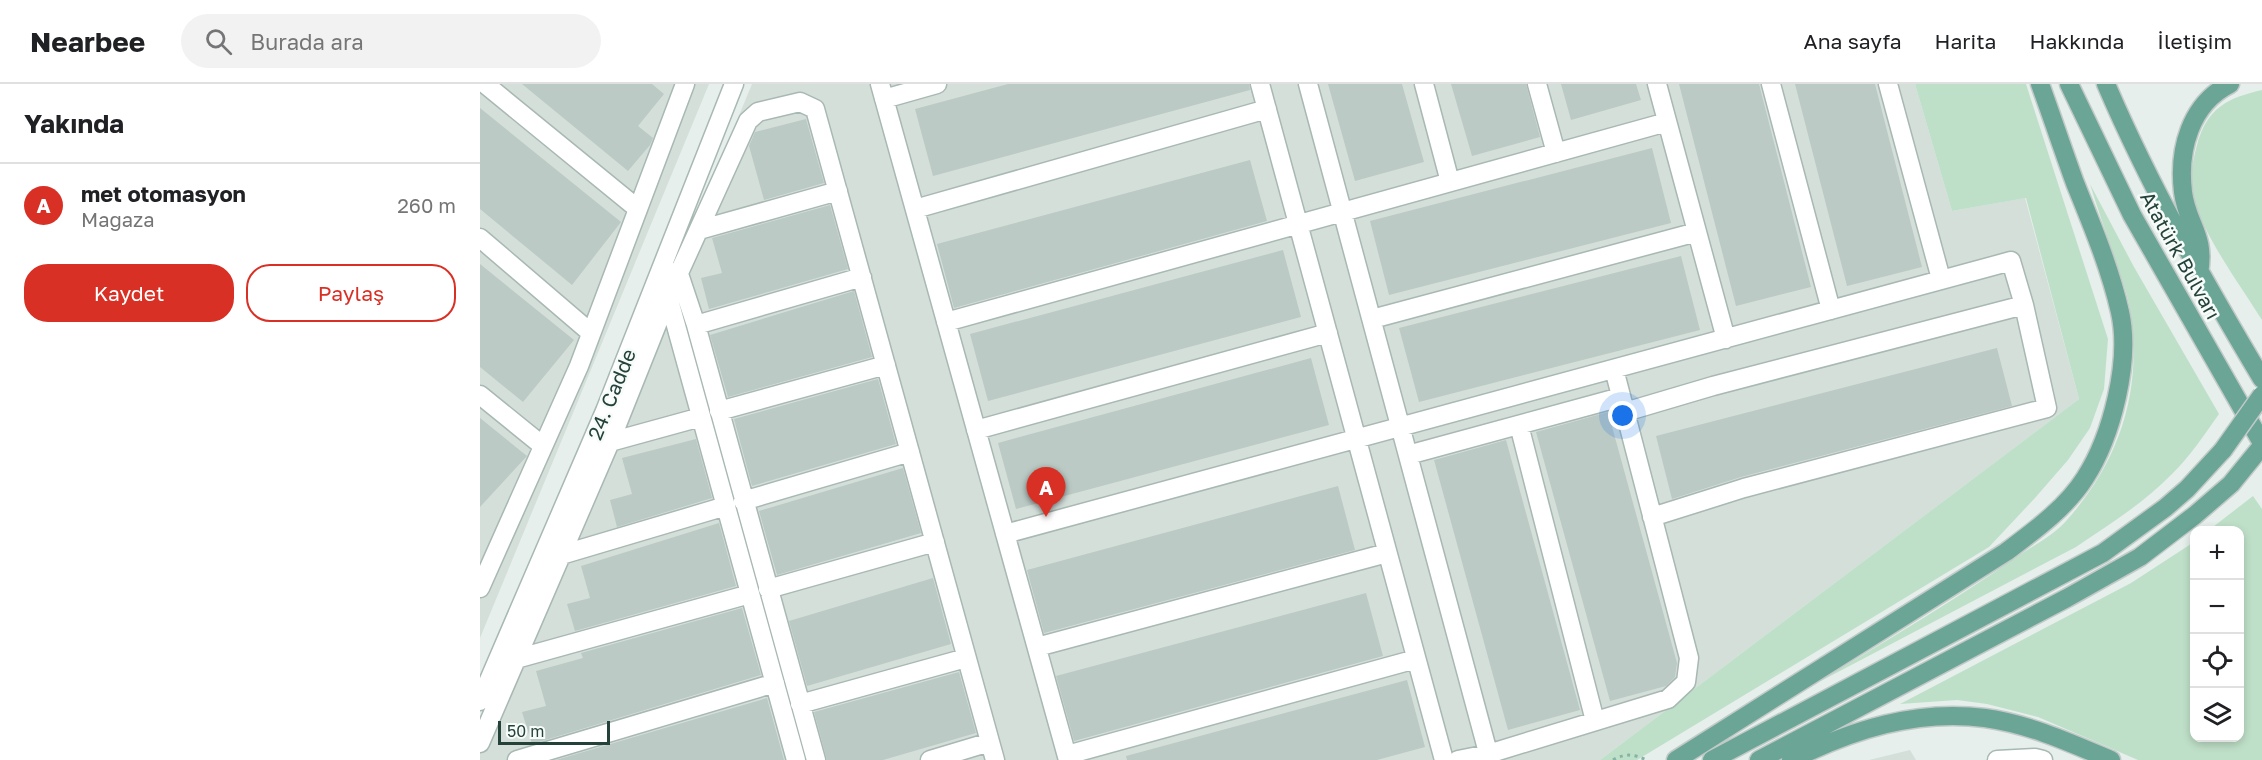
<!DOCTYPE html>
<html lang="tr">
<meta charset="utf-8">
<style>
body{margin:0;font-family:"Golos Text",sans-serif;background:#f2f2f2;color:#202124}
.controls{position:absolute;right:18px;bottom:18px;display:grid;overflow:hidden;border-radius:12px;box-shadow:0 3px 9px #0003}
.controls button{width:54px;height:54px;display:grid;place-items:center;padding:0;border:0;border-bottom:2px solid #e0e0e0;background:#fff;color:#202124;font:30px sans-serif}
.scale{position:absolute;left:18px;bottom:15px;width:112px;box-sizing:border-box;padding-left:6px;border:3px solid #24423a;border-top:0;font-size:16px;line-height:21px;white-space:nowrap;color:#24423a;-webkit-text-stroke:4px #f7fbf9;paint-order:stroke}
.you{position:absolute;left:1143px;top:332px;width:21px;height:21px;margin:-15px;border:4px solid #fff;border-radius:50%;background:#1a73e8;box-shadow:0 0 0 9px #1a73e833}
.badge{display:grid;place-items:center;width:39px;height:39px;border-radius:50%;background:#d93025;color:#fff;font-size:20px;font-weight:700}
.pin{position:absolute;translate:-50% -50px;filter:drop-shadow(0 2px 3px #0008)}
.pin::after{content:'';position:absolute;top:32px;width:21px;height:18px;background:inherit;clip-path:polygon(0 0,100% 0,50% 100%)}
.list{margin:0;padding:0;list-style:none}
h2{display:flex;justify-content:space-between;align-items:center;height:78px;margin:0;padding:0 24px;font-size:26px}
h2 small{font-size:20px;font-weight:400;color:#757577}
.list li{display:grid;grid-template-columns:39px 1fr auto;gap:18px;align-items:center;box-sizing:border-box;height:84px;padding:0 24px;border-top:2px solid #e0e0e0}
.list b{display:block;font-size:22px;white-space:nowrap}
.list p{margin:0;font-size:20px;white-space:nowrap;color:#757577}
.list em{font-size:20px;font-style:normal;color:#757577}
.actions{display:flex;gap:12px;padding:18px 24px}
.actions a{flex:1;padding:14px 0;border:2px solid #d93025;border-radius:24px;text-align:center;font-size:21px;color:#d93025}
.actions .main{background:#d93025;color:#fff}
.icon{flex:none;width:33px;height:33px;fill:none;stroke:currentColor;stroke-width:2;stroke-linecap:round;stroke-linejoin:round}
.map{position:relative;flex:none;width:1782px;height:676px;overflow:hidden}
header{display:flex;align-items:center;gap:36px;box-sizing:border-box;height:84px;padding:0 30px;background:#fff;border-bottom:2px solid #e0e0e0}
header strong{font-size:28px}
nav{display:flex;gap:33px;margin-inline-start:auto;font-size:21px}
.search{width:420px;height:54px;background:#f2f2f2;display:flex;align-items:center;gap:15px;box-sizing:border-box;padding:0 21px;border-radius:33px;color:#757577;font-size:22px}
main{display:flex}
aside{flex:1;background:#fff}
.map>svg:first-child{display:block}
.built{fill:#d4dfda}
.green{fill:#bfe0c8}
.building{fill:#bbcac4}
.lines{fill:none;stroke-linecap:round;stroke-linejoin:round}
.minor-casing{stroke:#a8b8b2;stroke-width:21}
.major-casing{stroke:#c2cac8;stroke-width:21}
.path{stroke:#86b3a5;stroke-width:3;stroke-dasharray:3 4.5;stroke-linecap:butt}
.minor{stroke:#fff;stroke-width:18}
.major{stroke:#6aa596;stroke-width:18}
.major-bridge-casing{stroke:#c2cac8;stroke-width:21;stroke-linecap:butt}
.major-bridge{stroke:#6aa596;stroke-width:18}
.labels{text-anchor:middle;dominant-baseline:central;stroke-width:5;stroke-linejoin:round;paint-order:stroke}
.street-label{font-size:20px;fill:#24423a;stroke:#f7fbf9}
</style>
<header>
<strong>Nearbee</strong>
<div class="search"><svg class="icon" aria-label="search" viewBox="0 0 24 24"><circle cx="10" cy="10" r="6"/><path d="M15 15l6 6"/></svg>Burada ara</div>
<nav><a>Ana sayfa</a><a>Harita</a><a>Hakkında</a><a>İletişim</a></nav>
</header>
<main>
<aside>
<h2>Yakında<small></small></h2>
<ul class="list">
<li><span class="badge">A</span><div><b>met otomasyon</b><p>Mağaza</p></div><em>260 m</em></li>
</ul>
<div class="actions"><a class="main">Kaydet</a><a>Paylaş</a></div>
</aside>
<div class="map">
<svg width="1782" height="676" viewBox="0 0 1782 676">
<rect width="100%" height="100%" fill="#e6efeb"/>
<path class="built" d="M0,0H229L0,554Z
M272,0H1435L1472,127L1545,114L1599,315L1120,676H0V660Z
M1430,666L1436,676H1389Z"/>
<path class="green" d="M1435,0H1546L1628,255L1624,305L1610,344L1588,376L1555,414L1509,463L1157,676H1120L1599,315L1546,114L1472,127Z
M1782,6V236C1761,202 1712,137 1711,98C1711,86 1714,72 1717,61C1727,24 1747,14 1782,6Z
M1610,100L1654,183L1739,330C1725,350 1710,372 1693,389C1664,419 1630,440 1596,463L1339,598C1406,556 1475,517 1539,471C1555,461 1575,450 1587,436C1640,376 1663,306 1650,226C1647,207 1639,188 1633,169C1625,146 1617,123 1610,100Z
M1773,412L1782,425V676H1658L1558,633L1507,620L1477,616L1420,620L1651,499L1714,458V654H1760V446H1729Z"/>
<path class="building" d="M42,0H172L184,10L158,42L173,54L170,61L148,87Z
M528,0H769L770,6L453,92L435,25Z
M848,0H922L944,78L875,97Z
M971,0H1046L1060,53L992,72Z
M1081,0H1156L1161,16L1091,36Z
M1199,0H1279L1331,203L1256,222Z
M1315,0H1395L1442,183L1367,202Z
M0,24L141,138L92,201L0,125Z
M326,35L344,99L284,116L269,62L275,48Z
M1172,64L1191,139L909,211L890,137Z
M770,76L787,137L474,224L457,160Z
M350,121L368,185L229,225L221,194L242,189L232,154Z
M803,166L821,233L508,317L490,250Z
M1201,172L1220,246L939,318L919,244Z
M0,180L94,256L43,318L0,283Z
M374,207L392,273L248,313L230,251Z
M1517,264L1532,322L1261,393L1192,415L1176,352Z
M831,274L849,341L536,425L518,359Z
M398,295L416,360L272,402L254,335Z
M1128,328L1197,579L1195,593L1186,602L1130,617L1056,348Z
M0,334L47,372L0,423Z
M216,355L232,414L137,443L130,416L152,410L142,374Z
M1026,356L1100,626L1028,646L954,376Z
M423,384L441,449L297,491L279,427Z
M858,402L875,466L564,549L547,486Z
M239,439L256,502L95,547L87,520L110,514L101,482Z
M453,494L471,560L327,602L309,537Z
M886,509L903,572L594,657L576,592Z
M262,524L281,591L52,660L42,628L66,622L56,587L103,574L101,569Z
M479,588L496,649L403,676H347L334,628Z
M927,596L945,663L897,676H647L646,672Z
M287,614L304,676H76L144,656Z"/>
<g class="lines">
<g class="minor-casing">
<path id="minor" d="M5,0L158,125
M400,0L588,676
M780,0L964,676
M828,0L1010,676
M944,0L970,98
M1057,0L1076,69
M1177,0L1246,255
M1291,0L1351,226
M1408,0L1461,195
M404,15L457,0
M435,125L787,25
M219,146L358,107
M0,154L111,249
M193,188L199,190L216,241L336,676
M187,209L316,676
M892,235L1217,148
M466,238L1187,38
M216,241L382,193
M0,311L63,362
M239,327L406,281
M1145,328L1233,302L1544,221
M1039,341L1115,637
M496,346L848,249
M130,358L221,333
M928,371L1141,313
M263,417L430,368
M525,450L1531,177L1544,221L1567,324L1264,404L1172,433
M81,471L246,422
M0,504L99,282L205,0
M288,505L455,458
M557,563L907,469
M36,575L270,510
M0,617L125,327L254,0
M320,620L486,574
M0,659L130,358L188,213L268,37L278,28L320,18L335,25L515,676
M587,671L936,575
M37,676L295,599
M450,676L510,658
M978,676L1008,670L1188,615L1206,598L1209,574L1134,285
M1517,676L1555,674L1563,676"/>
</g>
<g class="major-casing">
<path id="major" d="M1589,0L1652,131L1782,359
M1626,0C1670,103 1725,199 1782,295
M1719,189C1726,151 1707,141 1703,108C1698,66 1710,20 1750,0
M1196,676L1526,468C1554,447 1586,424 1605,394C1632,352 1651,277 1640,228C1630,184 1612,141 1595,99C1583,66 1572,33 1560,0
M1232,676L1623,469L1685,424L1707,405L1743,366
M1279,676L1587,514L1660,473L1715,431L1751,400L1782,362
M1311,676C1372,646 1436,625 1505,634C1549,640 1591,659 1631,676"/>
</g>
<path class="path" d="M1133,676C1145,669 1154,670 1166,676"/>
<use href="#minor" class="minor"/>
<use href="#major" class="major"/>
<g class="major-bridge-casing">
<path id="major-bridge" d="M1743,366L1782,311"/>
</g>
<use href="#major-bridge" class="major-bridge"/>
</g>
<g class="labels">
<g class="street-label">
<text transform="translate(1701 171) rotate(61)">Atatürk Bulvarı</text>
<text transform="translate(131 310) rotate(-68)">24. Cadde</text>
</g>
</g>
</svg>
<div class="controls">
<button>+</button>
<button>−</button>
<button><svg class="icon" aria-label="locate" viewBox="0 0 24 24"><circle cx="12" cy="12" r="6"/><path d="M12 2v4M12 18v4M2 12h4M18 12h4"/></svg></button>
<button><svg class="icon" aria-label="layers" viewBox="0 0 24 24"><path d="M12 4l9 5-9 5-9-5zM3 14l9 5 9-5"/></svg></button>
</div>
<div class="scale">50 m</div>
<div class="you"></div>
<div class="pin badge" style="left:566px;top:433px">A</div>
</div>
</main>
